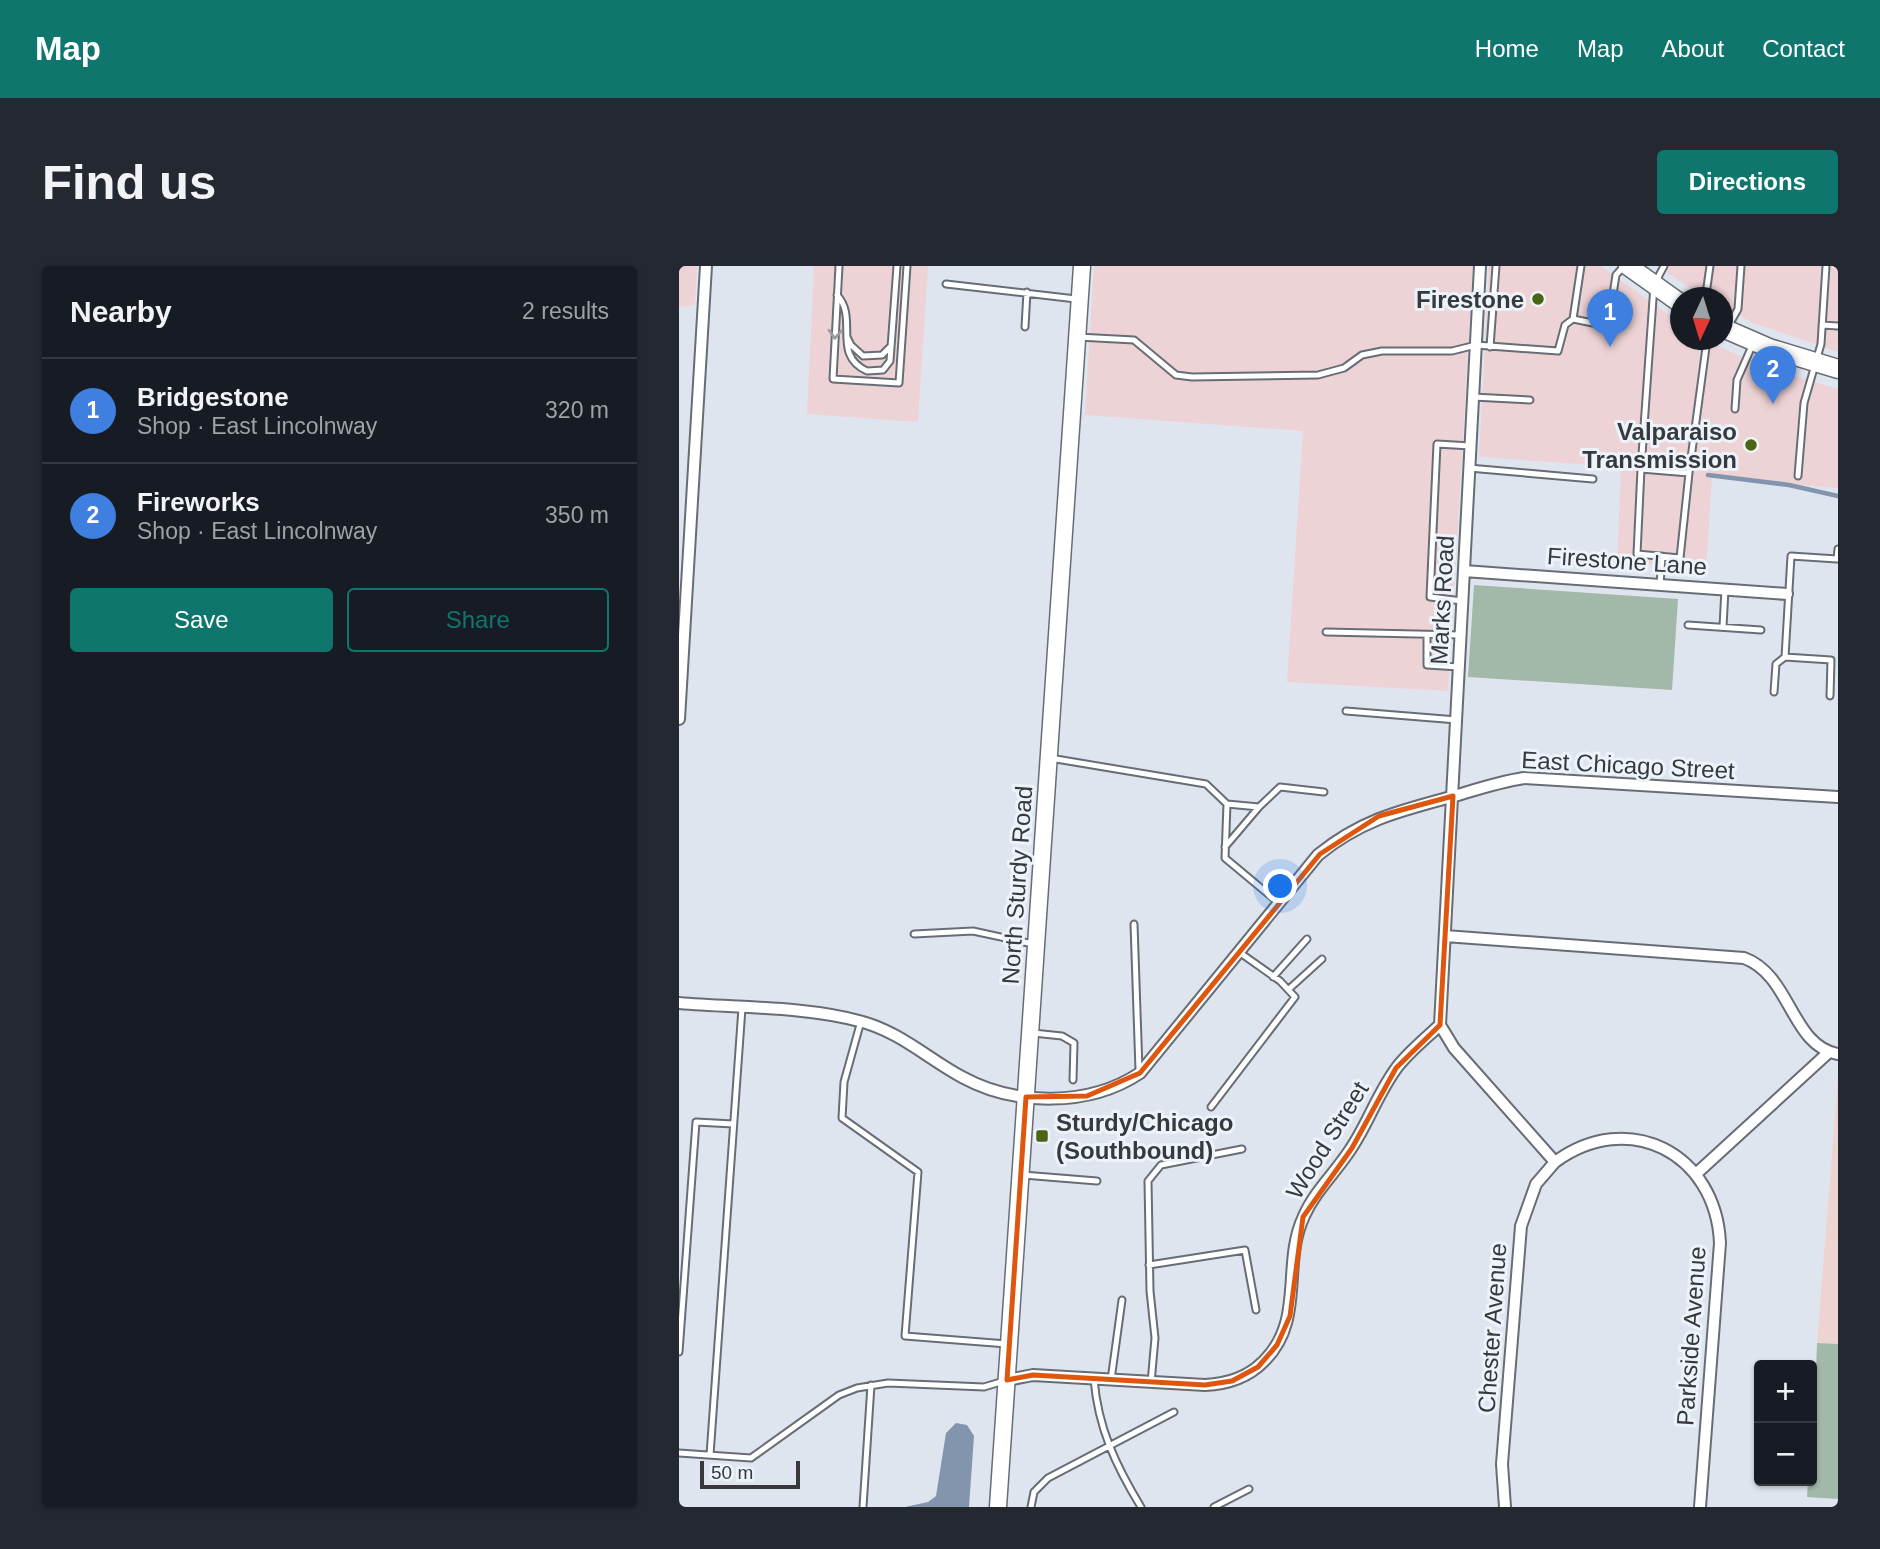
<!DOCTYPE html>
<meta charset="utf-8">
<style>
body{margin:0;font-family:Arial,sans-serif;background:#242831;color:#f1f3f6}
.controls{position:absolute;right:21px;bottom:21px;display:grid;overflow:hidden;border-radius:7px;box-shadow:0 2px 5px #0004}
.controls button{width:63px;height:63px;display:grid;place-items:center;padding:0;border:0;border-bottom:2px solid #363941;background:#171b24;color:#f1f3f6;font:35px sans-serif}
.compass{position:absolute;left:991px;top:21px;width:63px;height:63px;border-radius:50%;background:#171b24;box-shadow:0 2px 5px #0004;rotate:184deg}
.scale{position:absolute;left:21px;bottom:18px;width:100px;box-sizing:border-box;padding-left:7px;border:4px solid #37393d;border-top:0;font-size:19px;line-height:24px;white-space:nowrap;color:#37393d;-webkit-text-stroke:5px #ecf3fb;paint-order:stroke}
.you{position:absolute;left:602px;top:621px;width:24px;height:24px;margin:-18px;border:5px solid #fff;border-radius:50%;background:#1a73e8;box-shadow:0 0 0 10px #1a73e833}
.badge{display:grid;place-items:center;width:46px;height:46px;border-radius:50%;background:#0f766e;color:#fff;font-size:23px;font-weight:700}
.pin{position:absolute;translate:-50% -58px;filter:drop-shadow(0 2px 4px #0008)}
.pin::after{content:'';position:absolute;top:37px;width:24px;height:21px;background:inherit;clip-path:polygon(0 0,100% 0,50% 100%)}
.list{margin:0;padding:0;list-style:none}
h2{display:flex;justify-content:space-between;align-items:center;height:91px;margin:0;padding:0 28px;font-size:30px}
h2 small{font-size:23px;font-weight:400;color:#9ea1a6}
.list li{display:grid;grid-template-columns:46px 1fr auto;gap:21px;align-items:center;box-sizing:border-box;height:105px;padding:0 28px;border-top:2px solid #363941}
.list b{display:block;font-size:26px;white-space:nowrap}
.list p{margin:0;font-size:23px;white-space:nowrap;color:#9ea1a6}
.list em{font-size:23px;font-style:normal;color:#9ea1a6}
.actions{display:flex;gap:14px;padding:21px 28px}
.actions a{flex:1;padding:16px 0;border:2px solid #0f766e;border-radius:7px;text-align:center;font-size:24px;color:#0f766e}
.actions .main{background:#0f766e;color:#fff}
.map{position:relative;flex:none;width:1159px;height:1241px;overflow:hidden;border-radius:7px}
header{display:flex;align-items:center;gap:42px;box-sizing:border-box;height:98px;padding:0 35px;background:#0f766e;color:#fff}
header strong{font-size:33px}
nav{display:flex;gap:38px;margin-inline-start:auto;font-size:24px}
.intro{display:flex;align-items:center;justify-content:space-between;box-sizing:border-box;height:168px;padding:0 42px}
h1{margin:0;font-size:49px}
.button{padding:18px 32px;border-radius:7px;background:#0f766e;color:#fff;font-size:24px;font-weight:700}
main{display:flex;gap:42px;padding:0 42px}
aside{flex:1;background:#171b24;border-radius:7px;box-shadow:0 2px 5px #0004}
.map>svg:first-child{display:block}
.commercial{fill:#eed3d6}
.education{fill:#eed4d0}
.green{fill:#a2b8a8}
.water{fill:#8295ac}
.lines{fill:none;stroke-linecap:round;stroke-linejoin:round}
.stream{stroke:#8295ac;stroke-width:4.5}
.lane-casing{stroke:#676d75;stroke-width:9}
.street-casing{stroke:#676d75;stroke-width:14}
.secondary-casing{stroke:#676d75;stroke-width:19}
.primary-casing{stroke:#676d75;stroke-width:21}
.lane{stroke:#fff;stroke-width:5}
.street{stroke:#fff;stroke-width:10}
.secondary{stroke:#fff;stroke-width:16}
.primary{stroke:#fff;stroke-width:18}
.oneway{stroke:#9b9c9e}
.marked{fill:none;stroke:#df570e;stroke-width:5;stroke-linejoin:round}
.poi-dot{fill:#4c6515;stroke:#ecf3fb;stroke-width:2.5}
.labels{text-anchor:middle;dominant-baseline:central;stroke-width:6;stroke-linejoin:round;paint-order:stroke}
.poi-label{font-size:24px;font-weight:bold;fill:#37393d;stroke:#ecf3fb;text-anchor:end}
.street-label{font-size:24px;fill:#37393d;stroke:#ecf3fb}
</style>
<header>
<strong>Map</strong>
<nav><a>Home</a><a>Map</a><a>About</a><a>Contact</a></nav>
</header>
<div class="intro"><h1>Find us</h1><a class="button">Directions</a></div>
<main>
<aside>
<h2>Nearby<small>2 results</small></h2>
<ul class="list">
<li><span class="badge" style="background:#3f7fe0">1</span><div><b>Bridgestone</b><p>Shop · East Lincolnway</p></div><em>320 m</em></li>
<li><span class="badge" style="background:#3f7fe0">2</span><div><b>Fireworks</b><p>Shop · East Lincolnway</p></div><em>350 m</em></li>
</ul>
<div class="actions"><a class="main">Save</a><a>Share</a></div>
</aside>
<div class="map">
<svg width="1159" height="1241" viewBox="0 0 1159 1241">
<rect width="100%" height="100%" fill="#dfe5ee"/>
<path class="commercial" d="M0,0H18L16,39L0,41Z
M135,0H249L239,156L128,148Z
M415,0H794L769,425L608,416L624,165L406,149Z
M810,0H922L1001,57V74H1027L1082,100L1159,123V222L1033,212L1027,302L938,296L942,201L800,191Z
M978,0H1159V86L1074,57L1044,42V32L1025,31Z"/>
<path class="education" d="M1159,812V1078L1138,1077Z"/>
<path class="green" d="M795,319L999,333L993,424L789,411Z
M1138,1077L1159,1078V1233L1128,1231L1129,1215H1133Z"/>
<path class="water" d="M277,1157L288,1159L295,1170L290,1241H226L249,1236L257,1230L267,1167Z"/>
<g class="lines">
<path class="stream" d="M1029,209L1110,219L1159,230"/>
<g class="lane-casing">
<path id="lane" d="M160,0L154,113L220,117L228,0
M902,0L894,53L929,60L937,9L945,0
M985,0L975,19L962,203L1010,207L1028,74
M267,18L397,33
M158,29C180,52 152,89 188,105L204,104L211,95L218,0
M1023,32L1028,21L1031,0
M1143,59L1159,60
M346,61L348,26
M1049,61L1059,43L1062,0
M168,71L172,79L184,90L203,89L212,80
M399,71L455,74L497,109L513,111L639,109L665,102L683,89L703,85H773L797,79L879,85L886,59L894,53
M811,81L817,0
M794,131L851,134
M1056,143L1058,114L1073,80
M790,202L914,213
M962,203L958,288L1001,292L1010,207
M1119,210L1125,137L1142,78L1147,0
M981,319L983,290
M783,335L751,331L758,178L792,180
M1009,359L1082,364
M1044,361L1046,323
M647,366L782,369
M748,369V399L780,401
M1095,426L1097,398L1106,391
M1151,430L1152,394L1106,391L1112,290L1158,293L1159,283
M667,445L778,454
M371,492L527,518L548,538L546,592L600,637
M548,538L580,541L601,521L645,526
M546,581L580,541
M455,658L460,804
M235,668L294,665L354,678
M594,711L628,673
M610,723L643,693
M182,755L165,816L163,852L239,906L226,1070L328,1078
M354,767L383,770L395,777L394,814
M532,841L616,731L601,715L560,686
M344,909L418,915
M470,999L566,984L577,1044
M0,1086L17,856L54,858
M415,1113C419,1162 437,1200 462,1241
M432,1114L443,1034
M472,1117L476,1072L471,1025L469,915L482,899L563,883
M0,1187L72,1192L160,1129L178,1122L209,1117L305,1121L325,1115
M31,1189L63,742
M184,1241L192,1119
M352,1241L355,1226L369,1212L495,1146
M535,1241L570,1223"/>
</g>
<g class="street-casing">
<path id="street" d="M801,0L761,759L775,782L876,896C949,842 1037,887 1041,977L1021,1241
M785,305L1108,328
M0,453L27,0
M766,670L1065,692C1112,709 1112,780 1159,788
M0,737C57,742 125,740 180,755C220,765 248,792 283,811C336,840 410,841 461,807L639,589C682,554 720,545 772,531C796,524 819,516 845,512L1159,531
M1018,907L1150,786
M328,1114L354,1109L526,1119C548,1118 568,1112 584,1096C627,1055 602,998 625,950C636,925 656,907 671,884C689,858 699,826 719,800C731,785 747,772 761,759
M826,1241L823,1198L842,960L857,918L876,896"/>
</g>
<g class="secondary-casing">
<path id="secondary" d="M319,1241L403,0"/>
</g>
<g class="primary-casing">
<path id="primary" d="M949,0L1001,37
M1044,62L1090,82L1159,103"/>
</g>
<use href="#lane" class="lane"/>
<use href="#street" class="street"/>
<use href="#secondary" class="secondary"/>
<use href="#primary" class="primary"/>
</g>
<defs><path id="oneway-chevron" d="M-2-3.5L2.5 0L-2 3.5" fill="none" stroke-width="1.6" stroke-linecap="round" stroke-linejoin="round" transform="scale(1.75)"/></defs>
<use class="oneway" href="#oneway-chevron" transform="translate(156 68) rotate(93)"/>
<path class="marked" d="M774,530L761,759L717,802L673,882L624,951L611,1050L598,1079L579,1101L553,1115L526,1119L354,1109L328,1114L347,831L408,830L461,807L641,588L700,550Z"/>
<g class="poi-dot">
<circle cx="859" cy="33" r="7"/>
<circle cx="1072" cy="179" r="7"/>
<rect x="356" y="863" width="14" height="14" rx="3.5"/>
</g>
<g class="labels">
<g class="poi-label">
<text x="845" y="33">Firestone</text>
<text x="1058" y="165">Valparaiso<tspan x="1058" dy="28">Transmission</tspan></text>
<text x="377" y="856" text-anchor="start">Sturdy/Chicago<tspan x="377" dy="28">(Southbound)</tspan></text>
</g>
<g class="street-label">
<text transform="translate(948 295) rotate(4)">Firestone Lane</text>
<text transform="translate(763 334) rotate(-87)">Marks Road</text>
<text transform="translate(949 499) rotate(3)">East Chicago Street</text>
<text transform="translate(338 619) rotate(-86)">North Sturdy Road</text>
<text transform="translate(648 874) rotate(-58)">Wood Street</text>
<text transform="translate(813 1062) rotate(-86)">Chester Avenue</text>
<text transform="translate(1012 1070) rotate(-86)">Parkside Avenue</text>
</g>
</g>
</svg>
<div class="controls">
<button>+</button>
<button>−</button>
</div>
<svg class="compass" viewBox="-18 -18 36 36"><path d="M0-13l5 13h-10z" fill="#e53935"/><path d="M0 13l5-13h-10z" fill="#9ea1a6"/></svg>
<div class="scale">50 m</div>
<div class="you"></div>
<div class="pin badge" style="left:931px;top:81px;background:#3f7fe0">1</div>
<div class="pin badge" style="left:1094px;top:138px;background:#3f7fe0">2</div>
</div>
</main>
